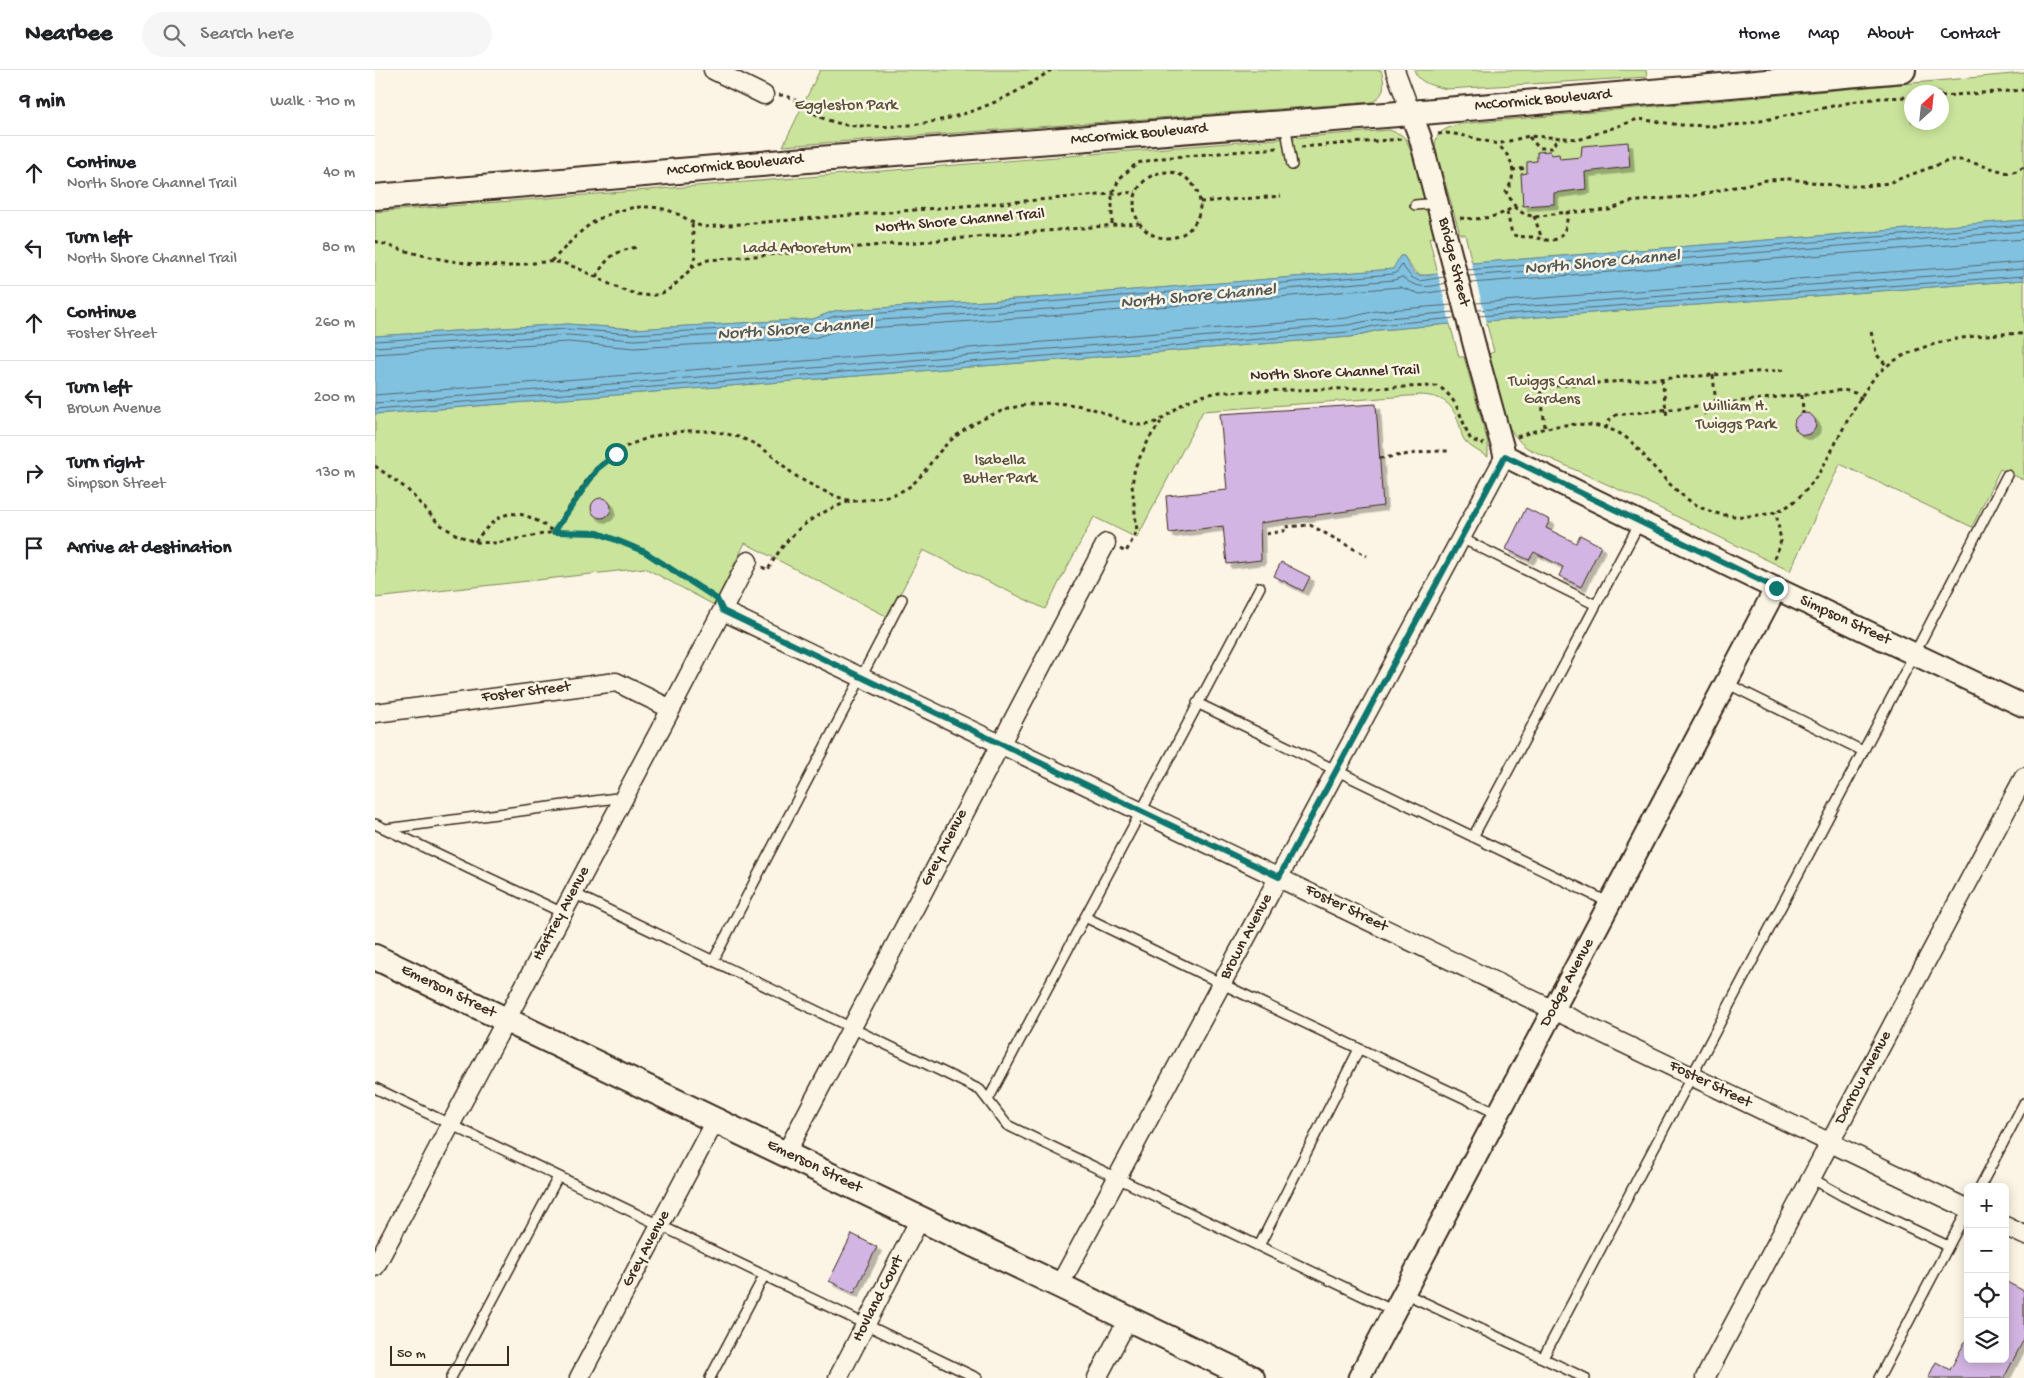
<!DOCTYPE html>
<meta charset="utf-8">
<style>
body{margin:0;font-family:"Gochi Hand",sans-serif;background:#f6f6f6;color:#202124}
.controls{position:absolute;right:15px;bottom:15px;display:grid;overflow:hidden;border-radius:8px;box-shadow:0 2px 12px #0003}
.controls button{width:45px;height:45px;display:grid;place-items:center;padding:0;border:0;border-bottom:1px solid #e0e0e0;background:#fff;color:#202124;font:25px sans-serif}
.compass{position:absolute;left:1529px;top:15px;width:45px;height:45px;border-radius:50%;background:#fff;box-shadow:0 2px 12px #0003;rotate:27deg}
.scale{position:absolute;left:15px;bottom:12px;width:119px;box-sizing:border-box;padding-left:5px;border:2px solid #3b2a1e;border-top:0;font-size:14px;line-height:18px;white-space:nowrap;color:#3b2a1e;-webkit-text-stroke:4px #fcf5e5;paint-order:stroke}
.stop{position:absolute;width:15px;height:15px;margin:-11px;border:4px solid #0f766e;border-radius:50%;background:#fff}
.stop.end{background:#0f766e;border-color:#fff;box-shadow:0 1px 5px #0008}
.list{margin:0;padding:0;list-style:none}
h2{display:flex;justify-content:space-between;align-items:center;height:65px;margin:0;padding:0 20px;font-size:21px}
h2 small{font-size:16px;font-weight:400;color:#757577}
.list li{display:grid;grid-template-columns:32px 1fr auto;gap:15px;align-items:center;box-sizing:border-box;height:75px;padding:0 20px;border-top:1px solid #e0e0e0}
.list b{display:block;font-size:19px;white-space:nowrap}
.list p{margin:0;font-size:16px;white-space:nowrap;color:#757577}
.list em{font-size:16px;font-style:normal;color:#757577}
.icon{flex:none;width:28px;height:28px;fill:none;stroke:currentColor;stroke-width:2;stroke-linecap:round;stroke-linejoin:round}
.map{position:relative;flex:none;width:1649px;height:1308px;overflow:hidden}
header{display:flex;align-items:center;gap:30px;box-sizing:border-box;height:70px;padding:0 25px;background:#fff;border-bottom:1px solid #e0e0e0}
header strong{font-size:24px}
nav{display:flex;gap:28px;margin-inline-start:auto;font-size:18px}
.search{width:350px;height:45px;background:#f6f6f6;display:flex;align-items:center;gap:12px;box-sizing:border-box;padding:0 18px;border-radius:28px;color:#757577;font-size:19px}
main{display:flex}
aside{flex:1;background:#fff}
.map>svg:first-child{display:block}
.green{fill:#cae59b;stroke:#82885c;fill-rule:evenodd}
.water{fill:#81c2e1;stroke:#658593}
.pier{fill:#fcf5e5}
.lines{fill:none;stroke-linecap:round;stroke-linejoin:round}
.shore{stroke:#57676c;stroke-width:1}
.building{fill:#d2b5e2;stroke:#3b2a1e;filter:url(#shadow)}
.service-casing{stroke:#3b2a1e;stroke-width:12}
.minor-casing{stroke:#3b2a1e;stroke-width:21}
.tertiary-casing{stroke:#3b2a1e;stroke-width:25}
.secondary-casing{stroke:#3b2a1e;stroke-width:28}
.path{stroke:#3b2a1e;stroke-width:3;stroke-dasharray:4 4;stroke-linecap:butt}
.service{stroke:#fcf5e5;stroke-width:9}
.minor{stroke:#fcf5e5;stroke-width:18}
.tertiary{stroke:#fcf5e5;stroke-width:21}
.secondary{stroke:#fcf5e5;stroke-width:24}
.route{stroke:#0f766e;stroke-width:6}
.labels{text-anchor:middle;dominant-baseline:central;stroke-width:5;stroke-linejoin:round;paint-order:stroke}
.street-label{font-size:16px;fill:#3b2a1e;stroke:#fcf5e5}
.park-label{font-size:16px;fill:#584f37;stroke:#fcf5e5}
.water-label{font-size:18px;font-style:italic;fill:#505858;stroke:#fcf5e5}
</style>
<header>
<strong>Nearbee</strong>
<div class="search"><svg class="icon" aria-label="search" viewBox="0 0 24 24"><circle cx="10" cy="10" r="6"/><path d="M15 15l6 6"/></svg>Search here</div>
<nav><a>Home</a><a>Map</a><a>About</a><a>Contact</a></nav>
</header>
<main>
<aside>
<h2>9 min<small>Walk · 710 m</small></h2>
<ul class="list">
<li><svg class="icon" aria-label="ahead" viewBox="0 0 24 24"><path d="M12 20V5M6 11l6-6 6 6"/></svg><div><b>Continue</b><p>North Shore Channel Trail</p></div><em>40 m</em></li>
<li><svg class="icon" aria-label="left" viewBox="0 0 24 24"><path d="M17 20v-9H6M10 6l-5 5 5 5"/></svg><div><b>Turn left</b><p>North Shore Channel Trail</p></div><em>80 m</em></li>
<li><svg class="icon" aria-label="ahead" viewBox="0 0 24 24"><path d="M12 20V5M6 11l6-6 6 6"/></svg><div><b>Continue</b><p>Foster Street</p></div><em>260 m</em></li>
<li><svg class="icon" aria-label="left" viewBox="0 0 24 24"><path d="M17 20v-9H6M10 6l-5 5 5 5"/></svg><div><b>Turn left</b><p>Brown Avenue</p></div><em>200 m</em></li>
<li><svg class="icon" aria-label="right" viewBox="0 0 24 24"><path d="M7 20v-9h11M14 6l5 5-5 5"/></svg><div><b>Turn right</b><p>Simpson Street</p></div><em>130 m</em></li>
<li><svg class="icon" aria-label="arrive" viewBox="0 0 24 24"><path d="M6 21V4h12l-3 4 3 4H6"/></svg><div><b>Arrive at destination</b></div></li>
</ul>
</aside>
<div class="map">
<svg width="1649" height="1308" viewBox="0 0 1649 1308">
<defs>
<filter id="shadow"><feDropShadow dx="4.5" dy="4.5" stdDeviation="0" flood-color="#0004"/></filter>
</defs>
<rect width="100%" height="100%" fill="#fcf5e5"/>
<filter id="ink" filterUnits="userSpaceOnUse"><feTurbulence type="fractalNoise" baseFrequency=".02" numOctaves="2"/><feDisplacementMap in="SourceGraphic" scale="10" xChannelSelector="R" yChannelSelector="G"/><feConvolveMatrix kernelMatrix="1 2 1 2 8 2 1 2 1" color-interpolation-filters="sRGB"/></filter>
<g filter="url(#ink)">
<path class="green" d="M445,0H1006C1010,14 1011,24 997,32L408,76Z
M1039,0H1271L1272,7L1072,19C1059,16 1044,14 1039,0Z
M1649,3V150L1097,193L1090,164H1085L1060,77C1060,61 1072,58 1085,54ZM1536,22H1566V52H1536Z
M1014,60L1025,64L1031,69L1044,103L1061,166L1054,168L1063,204C1039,207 1042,205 1029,186H1025L1019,199L672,227L459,241L438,249L259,259L193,254L0,266V142Z
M1649,210V410L1625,399L1597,457L1465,394L1415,501L1280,436L1152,378C1124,357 1121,315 1113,284L1119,282L1111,251Z
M1075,254L1084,287H1089L1113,373V387C1105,382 1096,378 1090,371C1087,367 1086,362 1085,357C1078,334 1070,327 1047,325L828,341L762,468L719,447L670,539L548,480L513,547L370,473L339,535L270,498L0,528V344L975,267L1004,260Z"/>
<path class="water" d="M1649,150V210L1111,251L1004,260L975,267L0,344V266L193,254L259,259L438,249L459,241L672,227L1018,199L1025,186H1029C1032,191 1035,199 1039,203C1048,211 1086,197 1097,193Z"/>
<path class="pier" d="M1096,191L1112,253L1076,256L1062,201Z"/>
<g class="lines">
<path class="shore" d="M1092,200L1649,155
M1094,206L1649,161
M1096,213L1649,169
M1101,233L1649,192
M1103,240L1649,199
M1104,246L1649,206
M0,271L193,259L259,264L438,254L460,246L673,232L1018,204L1022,202L1027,195L1036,207L1044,211L1069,207
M0,277L193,265L259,270L438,260L461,253L673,239L1019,210L1027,207C1042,219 1053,218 1071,213
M0,284L193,272L259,278L439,268L463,260L674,246L1025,217L1045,224L1073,220
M0,325L972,248L1001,241L1077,235
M0,333L973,255L1002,249L1079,242
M0,339L974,262L1003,255L1080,248"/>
</g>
<path class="building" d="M1253,72L1255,97L1210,102L1211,119L1179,123V134L1148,136L1146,104L1152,103V92L1162,91V82L1175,81L1176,85L1184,84L1185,89L1206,87L1207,76Z
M1001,334L1008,436L885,453L886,490L852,494L848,456L794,463L791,426L852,420L845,344Z
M1419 354a11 11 0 1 1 22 0a11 11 0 1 1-22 0Z
M216 438a10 10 0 1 1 20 0a10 10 0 1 1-20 0Z
M1151,438L1175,450L1171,458L1201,473L1205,465L1226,476L1206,517L1184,506L1188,497L1159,482L1154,490L1131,479Z
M906,492L935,507L928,521L899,506Z
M477,1164L502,1177L479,1223L454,1211Z
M1630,1211L1649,1221V1269L1629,1308H1553L1561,1292L1575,1300L1593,1266V1289H1630Z"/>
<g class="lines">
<g class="service-casing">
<path id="service" d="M910,53L917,95
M1040,135L1063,133
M1086,468L1221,535
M1351,613L1488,681
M822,633L1235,833
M0,754L188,843
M11,759L249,727
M1098,767L1265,452
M198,823L605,1020L632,1055L1019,1241
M710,847L866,923L1123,1044
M338,891L527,529
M0,1018L602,1308
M613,1030L885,517
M1436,1108L1468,1126L1573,1176
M1605,1117L1649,1033
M884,1176L984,979
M1029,1223L1210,1308
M1168,1288L1531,600L1632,405
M76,1308L183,1107
M335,1308L389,1206
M1504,1308L1593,1139"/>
</g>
<g class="minor-casing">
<path id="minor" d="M338,0L389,25
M1020,0L1036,43
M348,541L1593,1139
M0,643L241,612L296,639
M411,1083L731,473
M1630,1156L1649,1165
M0,1197L296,639L373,491
M684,1216L1130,386
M204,1308L341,1049
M463,1308L545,1149
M722,1308L753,1249
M1330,1308L1649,707"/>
</g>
<g class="tertiary-casing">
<path id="tertiary" d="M1036,43L1045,67L1102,285L1130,386L1383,510L1649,636
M984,1308L1401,518"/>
</g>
<g class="secondary-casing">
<path id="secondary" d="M0,127L444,89L1036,43L1528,0
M0,887L877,1308"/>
</g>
<path class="path" d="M404,25C419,25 431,39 444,46C450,50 459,52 466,54C474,56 484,56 492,56C558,60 623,38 676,0
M1566,26L1649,20
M1063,64L1071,63L1086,65L1123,74L1154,66L1206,69L1263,49L1306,55L1339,56L1371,54L1482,31L1506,28L1536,27
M1154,67L1164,78H1177L1182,69
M926,77L1027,69
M1137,100L1152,98
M759 135a33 33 0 1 1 66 0a33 33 0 1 1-66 0Z
M825,132L906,126
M1139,137L1149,144L1160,147L1184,143L1218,141L1234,140L1254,132L1318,126L1392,110L1415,109L1464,116H1489L1513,113L1576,90H1588L1633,103L1642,101L1649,97
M1132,142L1137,164C1144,168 1149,166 1156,167C1162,167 1167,170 1172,170C1189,172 1193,156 1192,142
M1159,146L1167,169
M1085,148C1106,150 1123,148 1140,136L1131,122C1143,104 1138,88 1123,75
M317,154L320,186L317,197
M737,154V123L745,108L762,93L787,88L902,78
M0,171C41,186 86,195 130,196C149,196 169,189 187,193C217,200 248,229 280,225C295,223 306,208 317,198C321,195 328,192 333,190L764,153
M176,191C189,180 199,166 213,156C235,139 271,131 298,142C309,146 317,154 329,157L761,122
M221,207C233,186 239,182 262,177
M1496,262L1502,285L1512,296
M1338,305L1341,335
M1287,309L1292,347
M1427,325L1428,344
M1328,336L1330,345
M1170,357L1165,317L1410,300
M1231,359L1233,351L1241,345L1469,320L1480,323L1487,329
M1142,367C1174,355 1210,348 1242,362C1255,368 1266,382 1275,393C1305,426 1327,449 1374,446C1382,445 1392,445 1400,442C1422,435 1439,412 1450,393C1465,366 1481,330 1500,307C1529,272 1606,262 1649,264
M1005,388C1027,386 1052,380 1074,381
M0,396L32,419L63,453L80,464L100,472L121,473L179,462L223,463L270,482L338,526
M891,464L909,461V457L935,455L992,486
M100,472C127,435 145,437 179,462C194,438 209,409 231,390C270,357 346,350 388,379C400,387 410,398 421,406C435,415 463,429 478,431C485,431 494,429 501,428C548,422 546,397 575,371C591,357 613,345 633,339C660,331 693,331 721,340C736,345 752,355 768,355C789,354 797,338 815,330C825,326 835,324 845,322L1063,316C1084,329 1085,349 1096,370L1109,374
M745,479L751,482L762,461L757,415L760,397L775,367L786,352
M1399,489L1406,471L1401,442
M387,497L393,500C412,463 437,444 476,431"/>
<use href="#service" class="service"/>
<use href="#minor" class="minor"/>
<use href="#tertiary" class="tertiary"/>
<use href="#secondary" class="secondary"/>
</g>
</g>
<g class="lines" filter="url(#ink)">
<path class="route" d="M241,384L222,399L179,462L223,463L246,472L270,482L342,529L348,541L904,807L1130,386L1401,518"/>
</g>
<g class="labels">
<g class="street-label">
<text transform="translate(1168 31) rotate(-5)">McCormick Boulevard</text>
<text transform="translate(764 65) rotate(-5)">McCormick Boulevard</text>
<text transform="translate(360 96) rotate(-5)">McCormick Boulevard</text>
<text transform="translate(585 152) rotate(-5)">North Shore Channel Trail</text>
<text transform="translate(1078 192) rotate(76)">Bridge Street</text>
<text transform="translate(960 304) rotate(-2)">North Shore Channel Trail</text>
<text transform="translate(1470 551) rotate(25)">Simpson Street</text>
<text transform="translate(151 623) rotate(-7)">Foster Street</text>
<text transform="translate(570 778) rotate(-63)">Grey Avenue</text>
<text transform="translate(971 839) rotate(26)">Foster Street</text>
<text transform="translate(187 844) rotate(-62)">Hartrey Avenue</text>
<text transform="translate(872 867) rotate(-62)">Brown Avenue</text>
<text transform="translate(1193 913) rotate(-62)">Dodge Avenue</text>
<text transform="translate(73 922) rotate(26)">Emerson Street</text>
<text transform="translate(1489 1008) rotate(-62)">Darrow Avenue</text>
<text transform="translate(1335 1015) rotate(26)">Foster Street</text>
<text transform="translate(439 1097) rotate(26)">Emerson Street</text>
<text transform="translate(272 1179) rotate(-62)">Grey Avenue</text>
<text transform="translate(504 1229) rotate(-63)">Hovland Court</text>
</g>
<g class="park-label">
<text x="471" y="36">Eggleston Park</text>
<text x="422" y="179">Ladd Arboretum</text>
<text x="1177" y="312">Twiggs Canal<tspan x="1177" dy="18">Gardens</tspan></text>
<text x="1361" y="337">William H.<tspan x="1361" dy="18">Twiggs Park</tspan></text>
<text x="625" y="391">Isabella<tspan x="625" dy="18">Butler Park</tspan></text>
</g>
<g class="water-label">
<text transform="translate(1227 193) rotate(-5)">North Shore Channel</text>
<text transform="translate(823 227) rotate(-5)">North Shore Channel</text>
<text transform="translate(420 260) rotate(-4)">North Shore Channel</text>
</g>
</g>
</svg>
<div class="controls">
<button>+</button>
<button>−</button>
<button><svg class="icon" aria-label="locate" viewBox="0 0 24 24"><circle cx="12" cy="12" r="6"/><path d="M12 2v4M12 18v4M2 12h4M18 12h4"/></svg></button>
<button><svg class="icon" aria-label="layers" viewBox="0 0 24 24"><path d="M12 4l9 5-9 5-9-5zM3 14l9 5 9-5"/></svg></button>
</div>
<svg class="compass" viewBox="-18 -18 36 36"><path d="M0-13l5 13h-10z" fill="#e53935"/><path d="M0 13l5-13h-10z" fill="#757577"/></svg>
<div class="scale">50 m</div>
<div class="stop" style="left:241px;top:384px"></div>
<div class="stop end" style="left:1401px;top:518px"></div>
</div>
</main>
